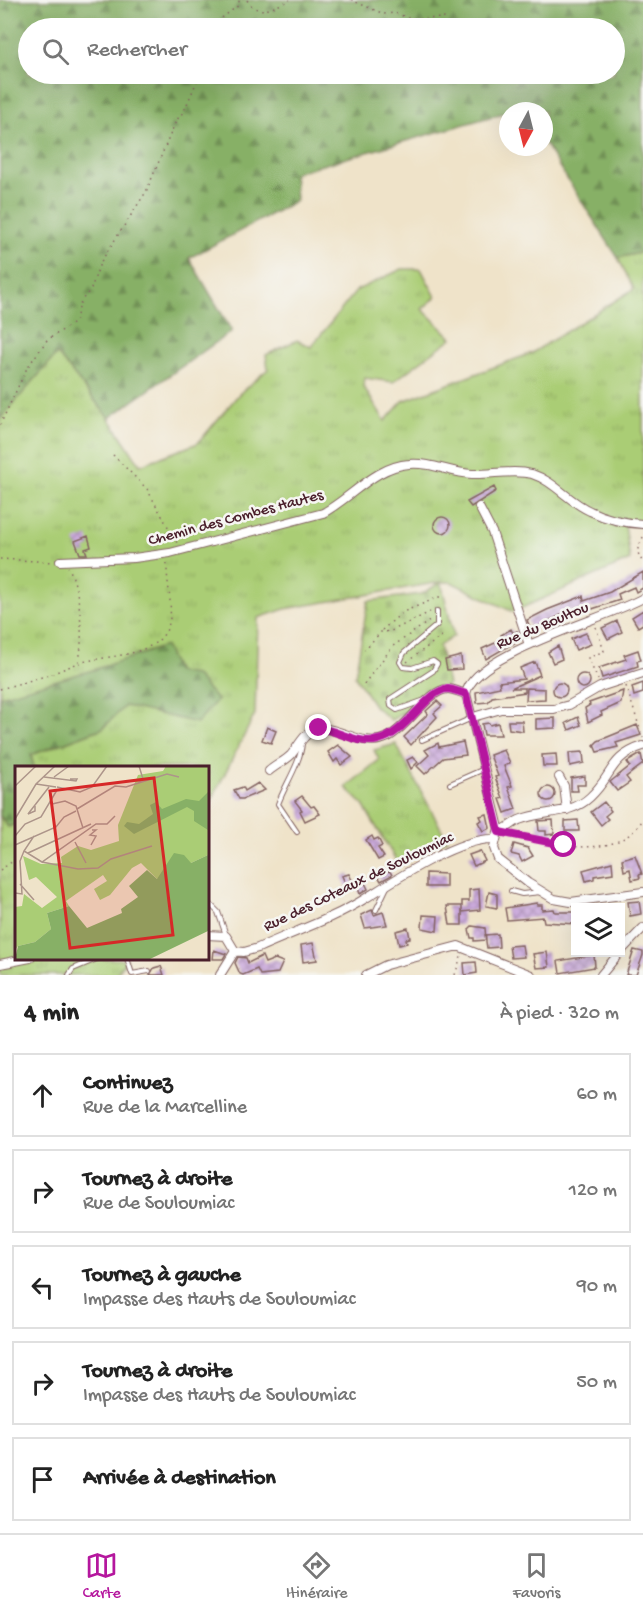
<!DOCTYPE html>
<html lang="fr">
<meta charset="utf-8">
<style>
body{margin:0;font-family:"Gochi Hand",sans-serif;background:#f6f6f6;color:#222}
.controls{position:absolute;right:18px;bottom:18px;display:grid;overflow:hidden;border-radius:0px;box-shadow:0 6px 24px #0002}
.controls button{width:54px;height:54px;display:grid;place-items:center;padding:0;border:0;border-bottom:2px solid #e0e0e0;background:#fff;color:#222;font:30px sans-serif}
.compass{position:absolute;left:499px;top:102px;width:54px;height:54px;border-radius:50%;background:#fff;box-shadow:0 6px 24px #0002;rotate:187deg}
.stop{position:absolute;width:18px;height:18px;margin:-14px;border:4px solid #b5179e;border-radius:50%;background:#fff}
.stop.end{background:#b5179e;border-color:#fff;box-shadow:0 2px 6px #0008}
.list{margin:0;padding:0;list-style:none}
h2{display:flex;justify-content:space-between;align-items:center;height:78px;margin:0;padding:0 24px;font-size:26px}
h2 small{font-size:20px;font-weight:400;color:#767676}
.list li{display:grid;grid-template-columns:39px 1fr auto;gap:18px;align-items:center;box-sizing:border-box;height:84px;margin:0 12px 12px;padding:0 12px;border:2px solid #e0e0e0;border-radius:0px}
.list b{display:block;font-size:22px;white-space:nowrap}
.list p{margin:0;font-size:20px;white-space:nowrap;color:#767676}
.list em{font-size:20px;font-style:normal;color:#767676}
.icon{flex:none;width:33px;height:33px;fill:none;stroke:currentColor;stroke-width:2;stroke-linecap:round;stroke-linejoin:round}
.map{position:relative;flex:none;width:643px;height:975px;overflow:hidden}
.search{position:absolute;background:#fff;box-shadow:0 6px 24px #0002;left:18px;right:18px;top:18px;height:66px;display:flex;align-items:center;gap:15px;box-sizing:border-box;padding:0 21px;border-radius:33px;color:#767676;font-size:22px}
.sheet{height:558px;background:#fff}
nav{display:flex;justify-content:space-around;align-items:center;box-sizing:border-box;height:84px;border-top:2px solid #e0e0e0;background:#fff;font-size:16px;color:#767676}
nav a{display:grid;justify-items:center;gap:3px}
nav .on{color:#b5179e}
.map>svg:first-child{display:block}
.grass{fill:url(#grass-tufts);stroke:#7a7650;stroke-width:1.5}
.forest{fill:url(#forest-firs);stroke:#686848;stroke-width:1.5;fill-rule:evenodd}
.cemetery{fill:url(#cemetery-stones);stroke:#7a7650;stroke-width:1.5}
.building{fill:url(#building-cross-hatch)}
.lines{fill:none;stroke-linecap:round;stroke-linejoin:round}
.lane-casing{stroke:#846462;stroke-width:6}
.street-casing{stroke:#846462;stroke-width:10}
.path{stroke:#846462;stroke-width:1.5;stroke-dasharray:1.5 4.5;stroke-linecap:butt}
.lane{stroke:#fff;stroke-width:4}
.street{stroke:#fff;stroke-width:8}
.route{stroke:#b5179e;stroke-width:8}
.labels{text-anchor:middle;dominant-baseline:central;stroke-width:5;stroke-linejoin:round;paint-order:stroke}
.street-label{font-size:16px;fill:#4a1f2b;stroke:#f6f6f2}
.inset-road{fill:none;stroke:#ad958a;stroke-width:1.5}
.view{fill:#d62828;fill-opacity:0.15;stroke:#d62828;stroke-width:3}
.inset-edge{fill:none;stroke:#4a1f2b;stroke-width:3}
</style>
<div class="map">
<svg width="643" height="975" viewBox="0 0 643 975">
<defs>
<pattern id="grass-tufts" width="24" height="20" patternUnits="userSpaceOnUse" patternTransform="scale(1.5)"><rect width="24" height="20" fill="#aacd75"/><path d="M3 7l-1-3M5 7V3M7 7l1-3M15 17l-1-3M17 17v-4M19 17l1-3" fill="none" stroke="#94b065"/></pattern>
<pattern id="forest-firs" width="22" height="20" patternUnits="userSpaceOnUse" patternTransform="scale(1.5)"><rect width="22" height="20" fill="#87b066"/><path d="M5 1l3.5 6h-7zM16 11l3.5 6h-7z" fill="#708f54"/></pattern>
<pattern id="cemetery-stones" width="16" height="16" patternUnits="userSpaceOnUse" patternTransform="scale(1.5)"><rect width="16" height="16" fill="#aacd75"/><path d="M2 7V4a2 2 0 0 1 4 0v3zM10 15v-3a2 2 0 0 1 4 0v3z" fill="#94b065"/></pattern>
<pattern id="building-cross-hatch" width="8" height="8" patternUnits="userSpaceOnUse" patternTransform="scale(1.5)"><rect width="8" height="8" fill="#cbaadc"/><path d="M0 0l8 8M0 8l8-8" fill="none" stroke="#a78ab3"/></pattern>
</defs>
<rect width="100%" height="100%" fill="#f6f6f2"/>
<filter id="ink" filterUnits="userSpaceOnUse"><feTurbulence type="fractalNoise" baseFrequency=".0167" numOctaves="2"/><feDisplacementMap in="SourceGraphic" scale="12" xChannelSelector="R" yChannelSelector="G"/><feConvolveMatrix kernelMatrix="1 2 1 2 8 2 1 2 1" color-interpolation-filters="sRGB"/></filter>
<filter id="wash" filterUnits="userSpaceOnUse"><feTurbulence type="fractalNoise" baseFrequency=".008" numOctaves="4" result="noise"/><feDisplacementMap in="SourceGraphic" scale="24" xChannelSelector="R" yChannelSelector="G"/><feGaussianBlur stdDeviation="1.35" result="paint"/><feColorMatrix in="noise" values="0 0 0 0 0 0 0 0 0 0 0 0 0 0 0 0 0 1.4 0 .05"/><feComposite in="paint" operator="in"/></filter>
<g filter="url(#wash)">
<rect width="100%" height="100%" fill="#efe3c9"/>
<path class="grass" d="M643,252V526L625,525L630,560L513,612L451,582H441L285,609L258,618L255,714L207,809V768H16V958L127,959L116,975H0V419L57,353L109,418L140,465L198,443L239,394L268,369L266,355L297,340L311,347L357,290L402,269H421L436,297L422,309L452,338L393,382L365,378L363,386L385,421L403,401L532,353L634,289L618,258Z
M396,744L447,840C429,846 417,858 399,865L363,805L346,787L379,760L374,750Z"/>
<path class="forest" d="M0,0H643V252L618,258L544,143V111H523L521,108L294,173L296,201L189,258L232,331L109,418L57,354L0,419ZM28,28H614V74H28Z
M165,646L177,672L195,675L217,700L197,723L125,706L103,728L31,755L34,768H16V824L8,827L0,816V696L93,670Z"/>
<path class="cemetery" d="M441,582L454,636L439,646L448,685L425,694L413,708L391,720L375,707L355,676L368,601L422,594Z"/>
<g id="blocks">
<path class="building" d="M494,487L496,491L471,507L467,502Z
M434 525a8 8 0 1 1 16 0a8 8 0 1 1-16 0Z
M88,536L91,547L85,549L87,554H80L75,541Z
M643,572V588L636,592L634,587L618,594L620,600L592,609L591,607L572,612L571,610L531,630L527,620L547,610L583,596L584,601L610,592Z
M643,610V624L638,627L632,617Z
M617,621L622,632L608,639L602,628Z
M511,629L513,633L517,631L519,640L486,659L482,649L504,639L501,635Z
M586,633L591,644L576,650L571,639Z
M558,646L562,659L553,663L548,652Z
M638,650L641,660L637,661L638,666L602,678L599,668L626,659L624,655Z
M461,656L462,669L447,670L445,660Z
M535,662L540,675L511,688H525V692L492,697L488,702L477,703L476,692L500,687L499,682L524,679L520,668Z
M576 681a7 7 0 1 1 14 0a7 7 0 1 1-14 0Z
M553 690a7 7 0 1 1 14 0a7 7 0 1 1-14 0Z
M643,683V693L634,696L632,687Z
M527,688L545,689V699L526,700Z
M623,691L621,703L601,712L602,715L588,722L585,708L590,705L589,703Z
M437,701L442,706L434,713L437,717L411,745L404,737L428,714L426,711Z
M578,717L581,725L569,730L566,723Z
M555,718V728L536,729V719Z
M508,721H522L523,731L509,729Z
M489,723L490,725L498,723L501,735H484L482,724Z
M637,725L641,735L616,743L618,747L597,752L594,745L598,741Z
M267,727L276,731L271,743L262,740Z
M463,742L466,755L443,758L425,774L417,766L429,755L425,750L438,743L439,747Z
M338,745L352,757L341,765L337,759L334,762L328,752Z
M504,750L510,763L504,766L512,786L508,787L516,809L505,813L500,799L503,798L495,777L498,776L490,755Z
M583,752L584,763L570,766L569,753Z
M556,754L557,766H543L542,755Z
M641,754L643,764L626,777L630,782L617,791L610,782L630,766L627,762Z
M413,757L418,762L411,769L407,760Z
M585,776V785H577L578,791H571V778Z
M258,783L265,790L243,799H239L234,790L243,787L245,791Z
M541 794a7 7 0 1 1 14 0a7 7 0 1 1-14 0Z
M302,796L311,807L314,806L320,814L305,821L300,811L302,810L295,801Z
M604,802L611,811L605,816L608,819L601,825L591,812Z
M487,814L490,828L483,831L478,822L482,820L480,816Z
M553,820L554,834L546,835V831H539L538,821Z
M578,820L579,831H565V821Z
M372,836L374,840L378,838L382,846L378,848L384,857L378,860L366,840Z
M514,844L528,848L533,856L522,862L519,856L511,854Z
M480,851L485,861L474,866L469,855Z
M635,855L642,874L639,875L640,878L632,880L630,869L624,871L622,859Z
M612,862L613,873L594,876V879L586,881L583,870Z
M389,870L392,875L381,881L378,876Z
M426,873L446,874V887H426Z
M349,874L354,884L347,887L342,876Z
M364,881L368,889L360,894L357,885Z
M479,889L480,910L462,912V901H469V890Z
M489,892L497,894V908L486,906Z
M639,901L641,914L630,916L628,902Z
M537,903V905H542V910L554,909L555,912H576V924L544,922L543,917L507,920L505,908Z
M447,906H462V925H450Z
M372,910L374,915L383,912L387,925L365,928L361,915Z
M423,915L438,916L437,931L422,928Z
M472,926L485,928L486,940L474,941V938H471L469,929Z
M408,928L410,938L406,939L407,943L399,945L396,931Z
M498,934L499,947L487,948L485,935Z
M313,943L317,960L303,962L301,945Z
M522,945L524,957L511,958L509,946Z
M214,950L226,954L223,959H213Z
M634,950L643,952V955L636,975H626Z
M547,952L549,967L536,968L533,954Z
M594,955L595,967L560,973L558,961Z
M262,956L265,963L275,959L283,962L278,973L260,975L257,969L243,975L240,974L235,963L238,957L246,958L248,963Z
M476,962L477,973L465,975L464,963Z
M161,966L164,975H150L154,968Z"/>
</g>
</g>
<g filter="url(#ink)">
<use href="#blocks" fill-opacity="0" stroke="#846462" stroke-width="1.5"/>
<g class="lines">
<g class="lane-casing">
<path id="lane" d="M425,700L397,710L391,706L390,699L433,671L437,664L433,661L412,668L403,667L400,662L404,653L437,625V611
M422,740L472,718
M450,784L484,769
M297,832L278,804C285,785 301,762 302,743
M511,891L522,894L541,892
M207,901L218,912L226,935
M376,910L388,885
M127,958L132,974L149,971
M69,975L73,969L99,958"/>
</g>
<g class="street-casing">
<path id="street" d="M479,507L492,532L529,645
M60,561L134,558L170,553L323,513C351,498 376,466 409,464C432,462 450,473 472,474C491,475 513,469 532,474C554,481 569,502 590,511C606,519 625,523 643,524
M473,717L501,709H554L569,705L600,687L643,673
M269,771C276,765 285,761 291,755C298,747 303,735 312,731C335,720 360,751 388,737C407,728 429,689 448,689C454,689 461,693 466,694
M559,777L564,786L567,810
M499,832C506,829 513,823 519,820C543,810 570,816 590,797C613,776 609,757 643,746
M643,892L571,902L554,899L528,883L498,859L494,848L499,828L466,694C472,654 606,619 643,598
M207,935L226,936L235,951L244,952L258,948C293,932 333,919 366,898C396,879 459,837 495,839
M620,952L643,928
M0,964L30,958
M220,975L235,951
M366,975L386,965L458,946L531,975
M601,975L620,952"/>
</g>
<path class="path" d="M247,0C258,18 274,7 290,0
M351,0L384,14L395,13L411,19L448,18
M217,28L219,20L239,5V0
M0,425L27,368L47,340L75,322L81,301L91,289L100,263L146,192L176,121L184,111L200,74
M113,455L147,489L177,543
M643,537L637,551L643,563
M0,559L53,562
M596,627L604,651L588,658L598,680
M382,630L403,612L444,595
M364,650L382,631L389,632L430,612
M407,662L443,635
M79,663C107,654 165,659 170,618C172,599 166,580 167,561
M364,684L393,646L431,620
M626,686L643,738
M0,689L49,675L78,663C85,644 80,585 68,567
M511,835C551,844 618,863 643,819
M0,870L16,859
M455,975L461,956"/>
<use href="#lane" class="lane"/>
<use href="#street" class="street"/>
</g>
</g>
<g class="lines" filter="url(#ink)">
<path class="route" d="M319,728C339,731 358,745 378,740C407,734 427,689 448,689C453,689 461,693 466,694L499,832L564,845"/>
</g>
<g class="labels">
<g class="street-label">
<text transform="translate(236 519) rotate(-15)">Chemin des Combes Hautes</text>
<text transform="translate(543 627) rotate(-23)">Rue du Boultou</text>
<text transform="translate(359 883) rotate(-26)">Rue des Coteaux de Souloumiac</text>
</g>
</g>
<g transform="translate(15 766)">
<rect width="194" height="194" fill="#efe3c9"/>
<path d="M151,0H193V89L142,113L126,97L117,102L95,129L85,134L79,123L92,115L88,109L51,135L54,140L32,147L36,163L20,176L3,180L0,184V141L7,140L9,128L27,142L42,131L21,111L14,114L8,90L26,98L47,97L46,91L63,80L76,84L104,75L103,59L123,9L148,5Z" fill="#aacd75"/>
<path d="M193,26V64L179,55V45L172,41L119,68L109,60L112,56L124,58L138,48L135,39L141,36L147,43L171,33L184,35ZM159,87L169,89L176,97L193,89V165L135,193H0L3,180L20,176L36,163L32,147L54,140L72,162L107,147L106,143L123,131L114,120L132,104L142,113Z" fill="#87b066"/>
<path class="inset-road" d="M29,11L61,15L62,13H55M39,11L54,0M123,17L128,13L124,0M21,18L41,21M0,20L21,0M42,21L65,26L77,21L92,0M37,38L50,35L61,40L68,62M20,40V45L13,48L34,21M62,43L100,20L111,21L152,8L164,11M0,53L21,18L40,0M0,70L10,58L26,51L42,24M19,70L9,85L27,96L81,58H92L100,50M60,76L71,97M0,79L41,61L49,51L61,45M76,79L81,70L75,69L81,64H77M13,87L76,58M27,96L63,103L83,102L96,93L137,80M5,118L19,134M0,127L7,128L5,95L9,85"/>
<path class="view" d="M139,12L158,169L55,182L35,25Z"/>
<rect width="194" height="194" class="inset-edge"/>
</g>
</svg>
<div class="controls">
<button><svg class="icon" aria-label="layers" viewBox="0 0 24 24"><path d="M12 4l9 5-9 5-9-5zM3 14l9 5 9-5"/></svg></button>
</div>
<svg class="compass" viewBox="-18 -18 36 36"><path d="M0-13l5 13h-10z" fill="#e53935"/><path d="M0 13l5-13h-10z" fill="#767676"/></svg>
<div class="stop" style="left:564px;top:845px"></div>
<div class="stop end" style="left:319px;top:728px"></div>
<div class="search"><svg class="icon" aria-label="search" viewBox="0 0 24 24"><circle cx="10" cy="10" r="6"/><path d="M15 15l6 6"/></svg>Rechercher</div>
</div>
<section class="sheet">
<h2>4 min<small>À pied · 320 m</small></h2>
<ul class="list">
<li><svg class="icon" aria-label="ahead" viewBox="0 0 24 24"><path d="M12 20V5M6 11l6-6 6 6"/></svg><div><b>Continuez</b><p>Rue de la Marcelline</p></div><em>60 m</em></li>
<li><svg class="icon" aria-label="right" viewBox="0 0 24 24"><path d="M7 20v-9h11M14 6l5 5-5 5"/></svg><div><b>Tournez à droite</b><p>Rue de Souloumiac</p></div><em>120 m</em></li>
<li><svg class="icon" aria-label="left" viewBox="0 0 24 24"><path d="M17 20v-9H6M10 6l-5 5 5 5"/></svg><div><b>Tournez à gauche</b><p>Impasse des Hauts de Souloumiac</p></div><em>90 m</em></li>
<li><svg class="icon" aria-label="right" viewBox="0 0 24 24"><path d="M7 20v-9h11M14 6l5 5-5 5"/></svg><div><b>Tournez à droite</b><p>Impasse des Hauts de Souloumiac</p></div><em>50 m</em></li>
<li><svg class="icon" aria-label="arrive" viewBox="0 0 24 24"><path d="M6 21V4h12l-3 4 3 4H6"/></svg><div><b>Arrivée à destination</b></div></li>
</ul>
</section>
<nav>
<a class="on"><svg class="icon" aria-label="map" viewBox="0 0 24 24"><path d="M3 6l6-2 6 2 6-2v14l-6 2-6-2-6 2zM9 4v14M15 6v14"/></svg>Carte</a>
<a><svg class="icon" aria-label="directions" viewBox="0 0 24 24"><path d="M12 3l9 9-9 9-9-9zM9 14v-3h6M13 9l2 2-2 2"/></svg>Itinéraire</a>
<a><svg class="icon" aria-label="saved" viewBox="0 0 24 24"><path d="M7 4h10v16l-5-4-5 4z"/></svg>Favoris</a>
</nav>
